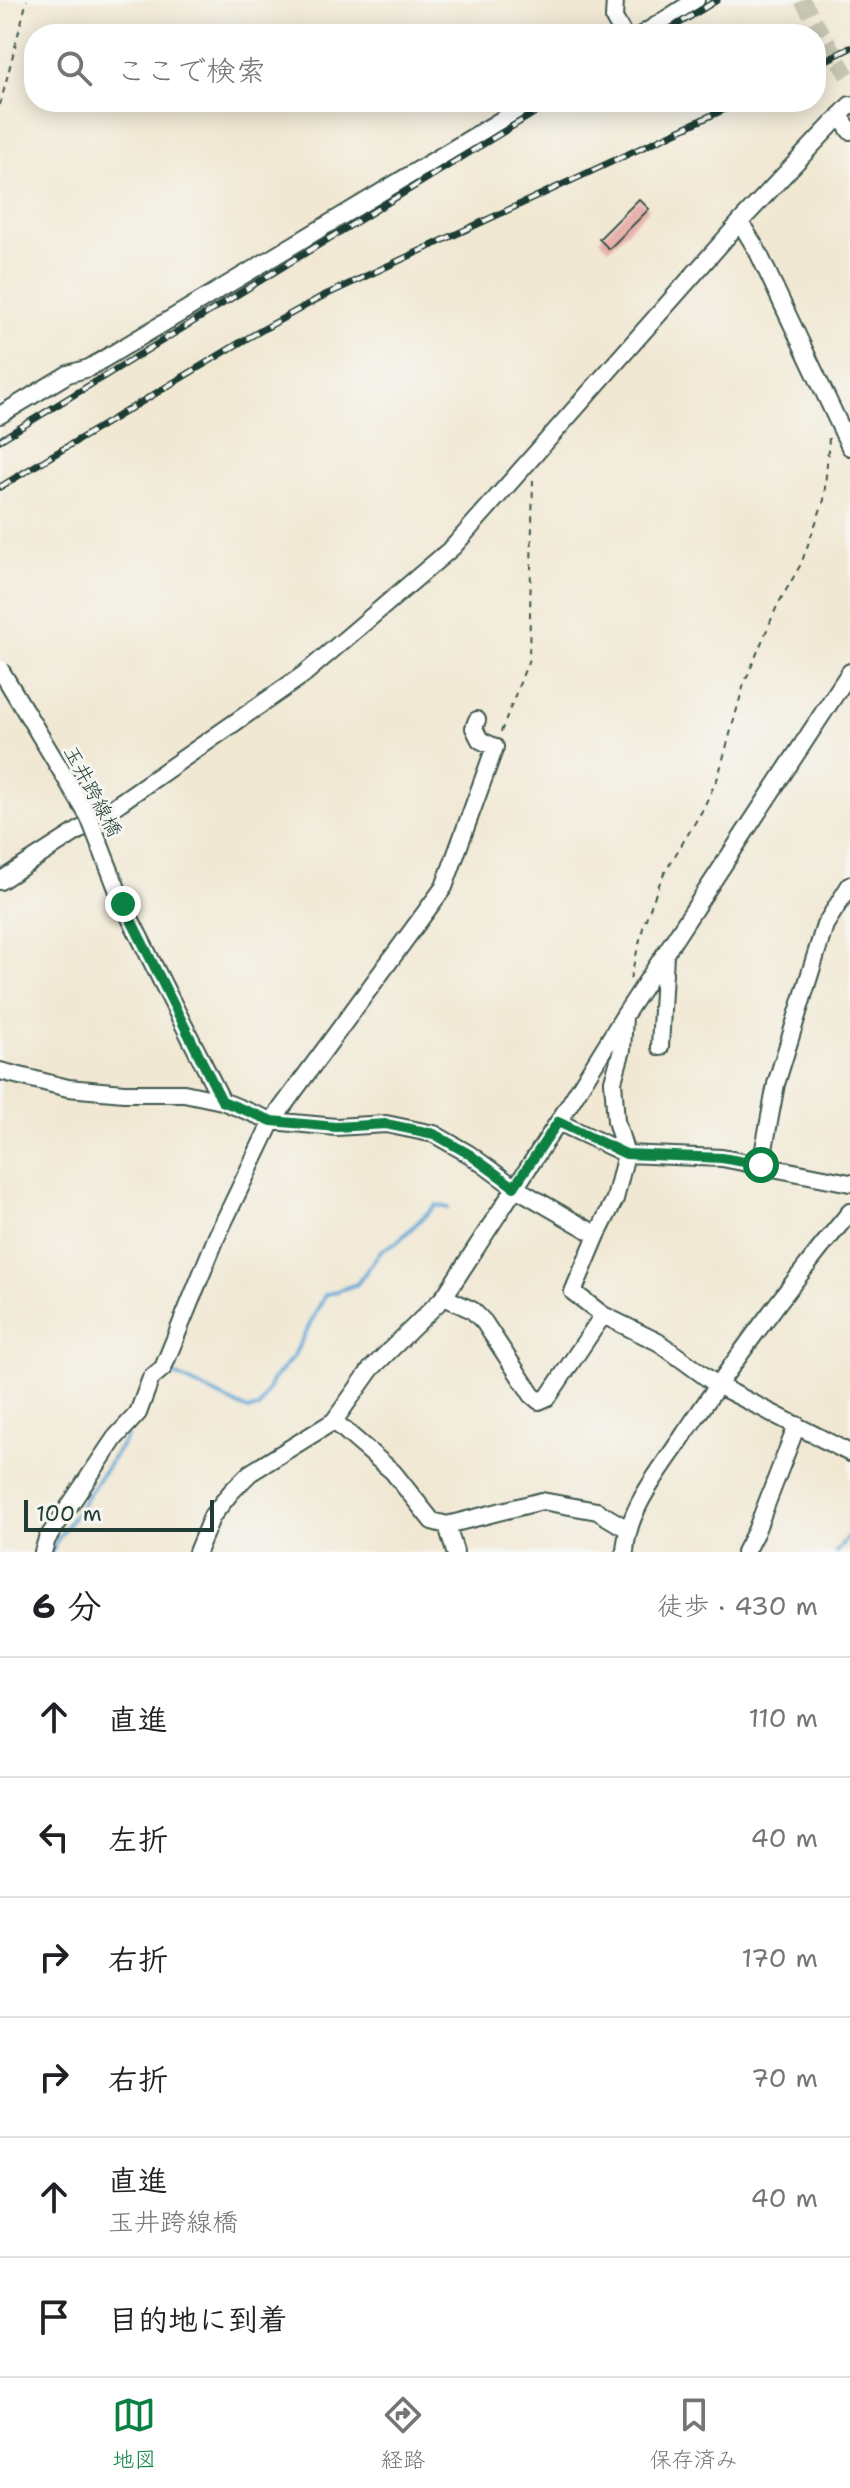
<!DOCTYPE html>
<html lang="ja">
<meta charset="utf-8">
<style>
body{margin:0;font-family:"Shantell Sans","Klee One",sans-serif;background:#f6f6f6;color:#202124}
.scale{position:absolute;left:24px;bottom:20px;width:190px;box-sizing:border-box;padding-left:8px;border:4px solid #1f3d34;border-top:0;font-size:22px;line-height:28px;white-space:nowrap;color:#1f3d34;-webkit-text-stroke:6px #f6f6f2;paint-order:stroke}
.stop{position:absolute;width:24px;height:24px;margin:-18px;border:6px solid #0b8043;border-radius:50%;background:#fff}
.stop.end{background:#0b8043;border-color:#fff;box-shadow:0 2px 8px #0008}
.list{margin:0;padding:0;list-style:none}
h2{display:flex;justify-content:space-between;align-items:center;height:104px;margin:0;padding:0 32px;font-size:34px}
h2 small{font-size:26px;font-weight:400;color:#757577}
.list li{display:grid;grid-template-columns:52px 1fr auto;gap:24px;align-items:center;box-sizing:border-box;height:120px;padding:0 32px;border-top:2px solid #e0e0e0}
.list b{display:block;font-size:30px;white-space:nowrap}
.list p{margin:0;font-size:26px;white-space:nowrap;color:#757577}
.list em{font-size:26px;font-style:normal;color:#757577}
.icon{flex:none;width:44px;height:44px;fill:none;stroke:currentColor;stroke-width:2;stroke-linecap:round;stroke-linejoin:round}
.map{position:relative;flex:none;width:850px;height:1552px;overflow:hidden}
.search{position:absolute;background:#fff;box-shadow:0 4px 20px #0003;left:24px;right:24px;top:24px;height:88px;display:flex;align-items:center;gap:20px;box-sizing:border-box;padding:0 28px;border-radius:32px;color:#757577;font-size:30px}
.sheet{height:824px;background:#fff}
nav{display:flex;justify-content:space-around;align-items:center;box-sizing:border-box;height:112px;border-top:2px solid #e0e0e0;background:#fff;font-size:22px;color:#757577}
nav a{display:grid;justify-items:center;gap:4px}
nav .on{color:#0b8043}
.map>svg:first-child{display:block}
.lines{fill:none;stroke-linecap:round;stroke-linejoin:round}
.stream{stroke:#5ca4d3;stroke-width:4}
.building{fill:#e8b0ac}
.minor-tunnel{stroke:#c7c6b3;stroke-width:16;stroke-dasharray:16 8;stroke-linecap:butt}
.minor-casing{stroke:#3e574c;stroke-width:20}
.path{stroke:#3e574c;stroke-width:2;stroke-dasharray:6 6;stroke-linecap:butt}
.minor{stroke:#fff;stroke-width:16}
.rail-casing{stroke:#1f3d34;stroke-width:7}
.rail{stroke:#f6f6f2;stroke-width:4;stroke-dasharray:12;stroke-linecap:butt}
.minor-bridge-casing{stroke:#3e574c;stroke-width:20;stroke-linecap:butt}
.minor-bridge{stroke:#fff;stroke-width:16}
.route{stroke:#0b8043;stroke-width:10}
.labels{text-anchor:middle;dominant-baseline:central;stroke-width:6;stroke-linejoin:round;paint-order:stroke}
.street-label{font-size:20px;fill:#1f3d34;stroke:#f6f6f2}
</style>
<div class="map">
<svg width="850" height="1552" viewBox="0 0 850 1552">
<rect width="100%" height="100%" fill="#f6f6f2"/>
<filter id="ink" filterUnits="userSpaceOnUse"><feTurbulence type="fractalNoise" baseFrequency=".0125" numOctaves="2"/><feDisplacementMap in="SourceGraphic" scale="16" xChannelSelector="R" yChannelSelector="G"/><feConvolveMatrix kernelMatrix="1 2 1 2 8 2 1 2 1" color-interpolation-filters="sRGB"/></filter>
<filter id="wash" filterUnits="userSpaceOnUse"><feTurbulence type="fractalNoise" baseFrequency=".006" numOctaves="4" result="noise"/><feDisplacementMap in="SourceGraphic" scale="32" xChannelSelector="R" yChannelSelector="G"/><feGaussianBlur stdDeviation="1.8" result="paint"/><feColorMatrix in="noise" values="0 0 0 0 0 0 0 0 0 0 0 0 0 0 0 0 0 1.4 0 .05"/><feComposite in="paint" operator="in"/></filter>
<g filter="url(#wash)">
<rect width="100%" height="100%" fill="#f1e8d3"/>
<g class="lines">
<path class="stream" d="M154,1392L166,1373L180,1377L248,1410L259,1408L272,1381L293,1357L325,1295L357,1284L381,1251L397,1242L436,1205L448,1208
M52,1552L56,1542L127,1437
M836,1552L850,1534"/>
</g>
<g id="blocks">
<path class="building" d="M639,199L649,209L609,249L599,239Z"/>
</g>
</g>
<g filter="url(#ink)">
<use href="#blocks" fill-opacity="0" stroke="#3e574c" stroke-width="2"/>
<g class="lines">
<path class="minor-tunnel" d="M802,0L850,80"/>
<g class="minor-casing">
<path id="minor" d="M615,0L614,18L623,34
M643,34L696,0
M840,115L850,131
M740,222L757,250L850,447
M0,415L68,374L89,368L531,102
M0,881L95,820L303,675L453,547L740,222L850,105
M161,980L222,1101
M660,1047L665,954
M0,1071L68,1088L124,1093H184L222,1101L272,1121L336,1127L386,1124L434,1134L469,1154L514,1187L597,1235L615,1199L626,1154L616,1121L613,1081L622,1050L624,1017
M558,1122L626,1154L722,1158L850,1183
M761,1165L776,1084L825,925L850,885
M444,1297L472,1310L484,1322L532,1395L539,1401L548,1397L603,1315L573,1292L597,1235
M603,1315L658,1342L717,1385L850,1453
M334,1421L393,1472L432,1521L447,1525L542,1501L597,1511L629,1530
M447,1525L455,1552
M43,1552L47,1539L115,1438L138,1413L151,1378L163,1368L217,1236L272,1121L444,887L495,747L480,740L474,728L477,720
M197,1552L212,1516L231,1492L250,1473L334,1421L371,1369L444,1297L566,1110L624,1016L850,672
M625,1552C627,1508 662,1469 685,1433C737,1356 791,1283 850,1212
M745,1552L756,1531L797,1425"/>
</g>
<path class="path" d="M0,105L27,0
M501,732L529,659L533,480
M630,979L644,924L662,877L702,811L718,777L744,684L777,606L801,564L824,500L829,438"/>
<use href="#minor" class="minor"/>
<g class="rail-casing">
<path id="rail" d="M662,34L717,0
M816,65L850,48
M0,440L552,102
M0,487L246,339L321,297L740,102"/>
</g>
<use href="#rail" class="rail"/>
<g class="minor-bridge-casing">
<path id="minor-bridge" d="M0,669L89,817L123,904L161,980"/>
</g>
<use href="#minor-bridge" class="minor-bridge"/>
</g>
</g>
<g class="lines" filter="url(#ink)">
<path class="route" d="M123,904L222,1101L272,1121L336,1127L386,1124L434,1134L469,1154L514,1187L558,1122L626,1154L722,1158L761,1165"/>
</g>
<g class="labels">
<g class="street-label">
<text transform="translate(93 791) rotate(62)">玉井跨線橋</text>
</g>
</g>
</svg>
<div class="scale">100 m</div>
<div class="stop" style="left:761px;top:1165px"></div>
<div class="stop end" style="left:123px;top:904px"></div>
<div class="search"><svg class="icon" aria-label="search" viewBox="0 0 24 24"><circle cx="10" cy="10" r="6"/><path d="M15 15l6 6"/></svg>ここで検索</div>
</div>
<section class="sheet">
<h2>6 分<small>徒歩 · 430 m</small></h2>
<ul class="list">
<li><svg class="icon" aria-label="ahead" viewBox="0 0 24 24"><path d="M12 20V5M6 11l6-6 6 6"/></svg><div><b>直進</b></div><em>110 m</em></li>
<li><svg class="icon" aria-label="left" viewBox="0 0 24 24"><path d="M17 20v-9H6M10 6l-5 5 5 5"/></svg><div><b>左折</b></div><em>40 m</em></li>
<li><svg class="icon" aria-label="right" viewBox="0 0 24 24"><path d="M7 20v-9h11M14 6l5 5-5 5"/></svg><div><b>右折</b></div><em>170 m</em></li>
<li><svg class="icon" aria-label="right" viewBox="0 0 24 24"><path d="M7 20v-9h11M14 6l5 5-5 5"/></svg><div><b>右折</b></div><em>70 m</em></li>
<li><svg class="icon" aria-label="ahead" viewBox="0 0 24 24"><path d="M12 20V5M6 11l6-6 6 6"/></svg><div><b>直進</b><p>玉井跨線橋</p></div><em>40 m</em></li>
<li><svg class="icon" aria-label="arrive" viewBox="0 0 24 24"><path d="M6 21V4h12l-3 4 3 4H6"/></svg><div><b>目的地に到着</b></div></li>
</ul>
</section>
<nav>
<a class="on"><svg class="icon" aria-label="map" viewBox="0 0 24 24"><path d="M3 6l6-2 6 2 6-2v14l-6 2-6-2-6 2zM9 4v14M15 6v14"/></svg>地図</a>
<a><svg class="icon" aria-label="directions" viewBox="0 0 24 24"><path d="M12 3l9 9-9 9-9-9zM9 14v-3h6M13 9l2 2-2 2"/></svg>経路</a>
<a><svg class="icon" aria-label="saved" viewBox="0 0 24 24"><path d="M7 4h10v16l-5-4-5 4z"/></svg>保存済み</a>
</nav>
